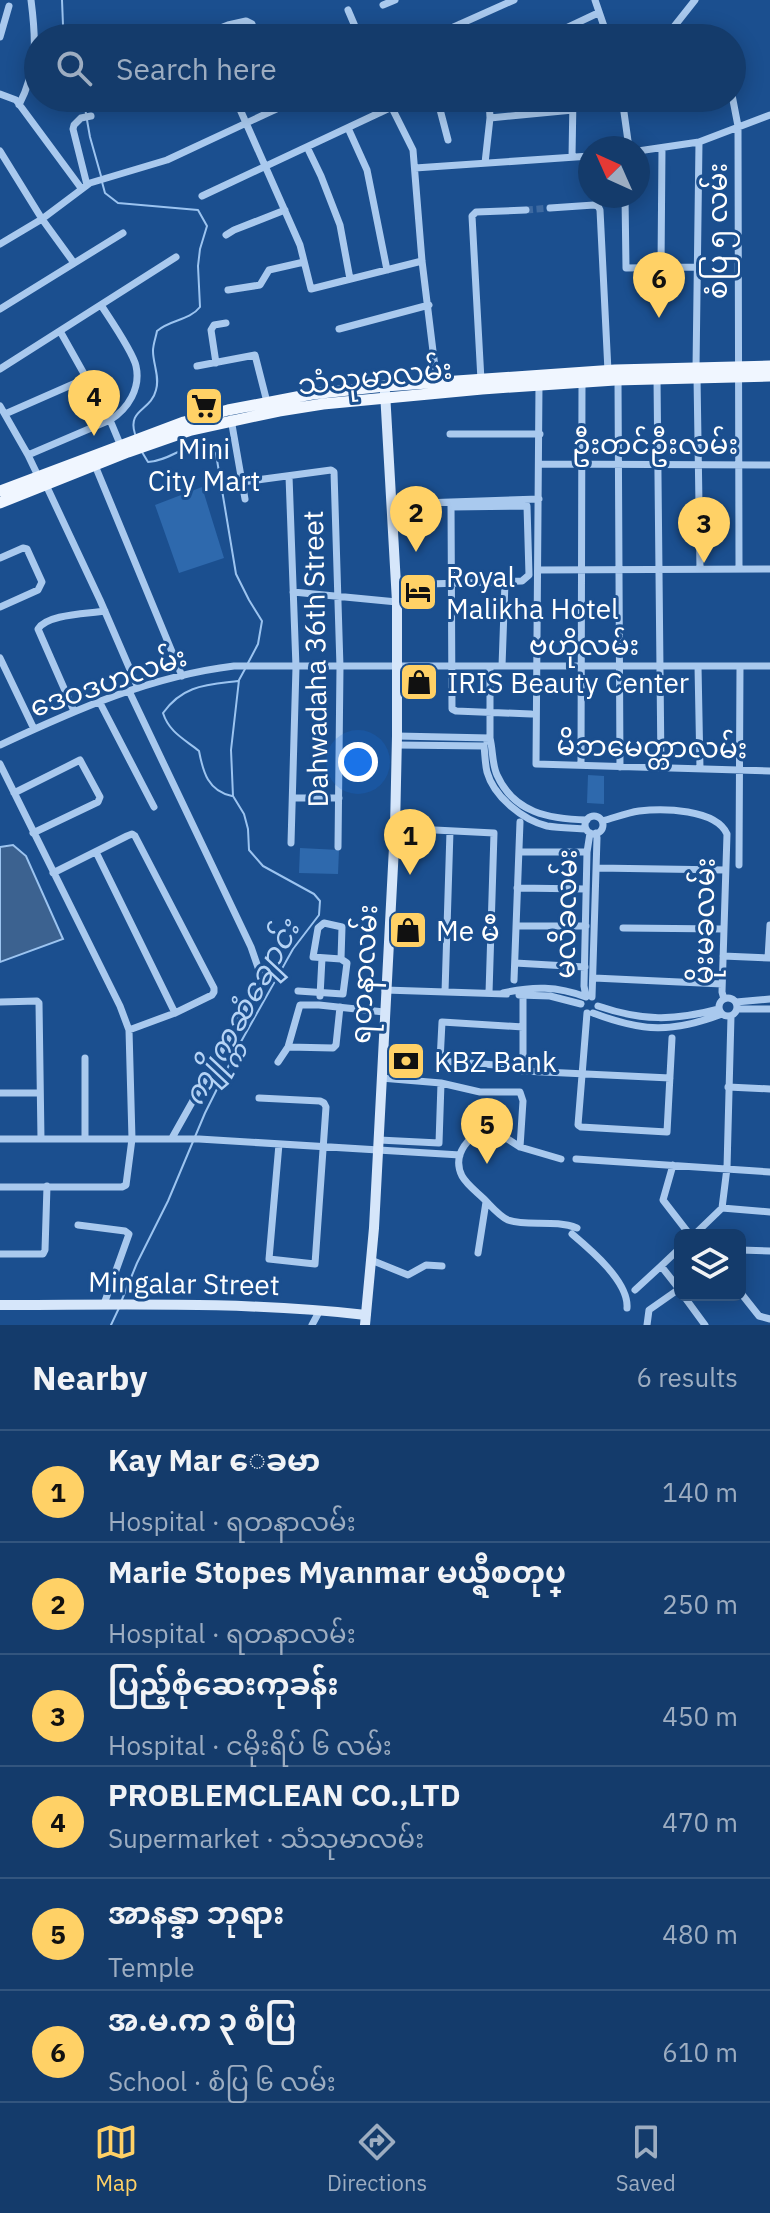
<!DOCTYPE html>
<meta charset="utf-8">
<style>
body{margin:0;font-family:"IBM Plex Sans","Noto Sans Myanmar",sans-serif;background:#1d4271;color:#f1f3f6}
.controls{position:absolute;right:24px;bottom:24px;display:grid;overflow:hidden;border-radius:12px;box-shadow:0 4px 20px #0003}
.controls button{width:72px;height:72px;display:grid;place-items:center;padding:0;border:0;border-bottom:2px solid #33557e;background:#143b6b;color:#f1f3f6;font:40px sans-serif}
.compass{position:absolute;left:578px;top:136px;width:72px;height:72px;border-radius:50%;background:#143b6b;box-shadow:0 4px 20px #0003;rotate:315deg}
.you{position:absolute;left:358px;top:762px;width:28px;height:28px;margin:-20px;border:6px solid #fff;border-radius:50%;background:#1a73e8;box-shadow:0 0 0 12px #1a73e833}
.badge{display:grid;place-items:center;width:52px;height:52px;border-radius:50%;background:#ffd166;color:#111;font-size:26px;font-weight:700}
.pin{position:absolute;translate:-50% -66px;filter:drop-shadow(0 2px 4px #0008)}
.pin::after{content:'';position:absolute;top:42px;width:28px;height:24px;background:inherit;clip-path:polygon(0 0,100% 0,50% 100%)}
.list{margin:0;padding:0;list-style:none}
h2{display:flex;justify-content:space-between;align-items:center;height:104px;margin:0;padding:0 32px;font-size:34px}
h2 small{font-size:26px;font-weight:400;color:#9dadc1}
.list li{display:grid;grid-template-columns:52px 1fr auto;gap:24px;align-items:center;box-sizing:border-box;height:112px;padding:0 32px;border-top:2px solid #33557e}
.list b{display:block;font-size:30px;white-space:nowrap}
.list p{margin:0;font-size:26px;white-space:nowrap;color:#9dadc1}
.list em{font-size:26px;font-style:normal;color:#9dadc1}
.icon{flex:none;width:44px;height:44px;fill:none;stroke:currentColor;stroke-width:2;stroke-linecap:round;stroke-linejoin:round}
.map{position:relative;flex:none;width:770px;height:1325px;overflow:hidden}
.search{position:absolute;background:#143b6b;box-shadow:0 4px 20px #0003;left:24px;right:24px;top:24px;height:88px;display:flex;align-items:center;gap:20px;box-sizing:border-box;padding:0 28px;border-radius:44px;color:#9dadc1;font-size:30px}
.sheet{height:776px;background:#143b6b}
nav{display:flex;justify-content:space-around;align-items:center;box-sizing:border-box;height:112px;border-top:2px solid #33557e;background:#143b6b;font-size:22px;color:#9dadc1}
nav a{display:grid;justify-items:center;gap:4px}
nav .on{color:#ffd166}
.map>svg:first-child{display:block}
.pitch{fill:#2e69ad}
.water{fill:#3c6290;stroke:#9cc4f0;stroke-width:2}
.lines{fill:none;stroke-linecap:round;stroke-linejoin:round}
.stream{stroke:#9cc4f0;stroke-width:2}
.street-tunnel{stroke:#3d69a0;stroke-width:7;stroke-dasharray:7 3.5;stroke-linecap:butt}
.street{stroke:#a9c9ee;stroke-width:7}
.secondary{stroke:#d6e6fa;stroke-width:10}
.primary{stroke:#f0f6ff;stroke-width:11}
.labels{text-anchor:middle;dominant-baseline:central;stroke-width:6;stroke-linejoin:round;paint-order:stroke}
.street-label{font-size:28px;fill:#fff;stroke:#1b4f8f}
.poi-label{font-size:28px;fill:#fff;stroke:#1b4f8f;text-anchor:start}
.water-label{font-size:30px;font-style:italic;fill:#b5d3f5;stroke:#1b4f8f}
</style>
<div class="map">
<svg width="770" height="1325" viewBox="0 0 770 1325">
<rect width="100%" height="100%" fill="#1b4f8f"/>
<path class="pitch" d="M202,487L224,558L179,573L155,505Z
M588,775L604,776V804L587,803Z
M300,848L339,850L338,874L299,873Z"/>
<path class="water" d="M13,845L26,856L63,939L0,962V847Z"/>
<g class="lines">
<path class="stream" d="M62,0L63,25L67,38
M84,98L86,114
M87,120L90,137L101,176
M102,182L105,193L118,203L198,210L207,226L200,249L198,266L200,307C189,321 171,319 157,331C156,337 153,344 153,351C153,364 160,377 156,390C151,411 127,409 135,434
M142,452L148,462C170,461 185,443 206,444L216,454L236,574L249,600L262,621L258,644L248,663
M232,796C208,791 203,772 199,751C184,739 169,732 163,713C183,685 206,685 238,681
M121,1302L137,1263L168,1201L205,1113L238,1047L293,949L319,915L320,901L314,894L263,866L249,850L248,829L244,814L233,796L231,750L239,680L245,669
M111,1325L119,1308"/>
<path class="street-tunnel" d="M526,210L550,208"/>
<path class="street" d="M595,0L608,38
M383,5L395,0
M348,10L360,38
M460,24L466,38
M306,36L307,38
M0,37L9,6
M195,38L228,25L246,21L252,24L257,38
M429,38L514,0
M545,38L598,13
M665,38L695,0
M0,94L16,100L81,188
M732,95L738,126L739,569
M235,98L300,245L311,289L422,261
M387,98L413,150L422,261L437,384
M437,98L448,140
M622,98L629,148
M19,105C38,68 36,39 31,0
M490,118L573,110
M348,128L367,170L387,270
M307,147L321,176L340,225L350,279
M0,151L42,219L74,263
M638,151L699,142L770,115
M572,157L573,98
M485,163L490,118L489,98
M415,168L590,156
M87,185L73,129L74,125L81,118L91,116
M202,196L411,98
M625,196L626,268L698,267
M550,208L594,205L598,206L600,210L608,371
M226,235L234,230L285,210
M0,244L42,219L90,183L167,160L300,98
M661,267L662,148
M228,290L260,285L269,270L304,262
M0,309L123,233
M339,329L429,305
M60,331L110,420L120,444
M216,363L211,330L214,325L226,323
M197,366L255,355L267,402
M696,368L699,142
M0,369L176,257
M697,377L700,569
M657,378L661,768
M481,380L472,216L476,212L526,210
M618,380L620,767
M539,385L536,764L770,771
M0,406L28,455L39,478
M5,414L87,378
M231,419L242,482L331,470L334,472L340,667L338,847
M450,434H540
M28,455L110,420C128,409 141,388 136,366C133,352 110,319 101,305
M94,463L182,676
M539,464L770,465
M289,476L296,667L291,843
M242,482L245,499
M46,485L100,600L138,688
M451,502L452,709L456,711L531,714
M392,504L539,499
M0,558L23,548L27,549L42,582L38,590L0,607
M538,570L770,569
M396,585L522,581L529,575L527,506L451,507
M293,592L397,602
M0,658L34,729
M502,666L505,582
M698,666L700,769
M129,691L251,947L260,973L258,985L172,1138
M99,701L154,807
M74,711L38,629C47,614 87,614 105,611
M397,736L490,738C493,750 492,764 497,775C514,813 549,819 587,820
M487,741L490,738V666
M0,745C75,710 151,676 234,666H770
M397,745L484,746C485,754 485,764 487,772C494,797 523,820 547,826C560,828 574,828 586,829
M0,764L120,1006L129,1030L132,1139L126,1185L122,1187H0
M581,765L582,382
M14,793L80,760L100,797L98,802L33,833
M293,798H339
M585 825a9 9 0 1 1 18 0a9 9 0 1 1-18 0Z
M602,821C614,818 626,813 639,811C663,808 716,809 727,834L722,992L724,999
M395,828L494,833L489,993
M96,852L175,1013
M519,852H587
M739,865L740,666
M597,868L725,870
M53,873L127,836L132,834L135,836L214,988V992L212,995L175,1013L129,1030
M517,888L586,889
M324,923L342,927L341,959L313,957L318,928Z
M516,926H586
M623,928L724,929
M723,956L770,958
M768,958L770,925
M515,963L585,967
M594,978L722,984
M514,980L520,822
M385,990L507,994
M298,991L343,994L347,963L341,959
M445,992L450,831
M503,993C533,986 557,986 586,997L584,986L587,852L590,833
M519,995L550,996L581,1004
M523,995V1071L670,1078
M320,996L322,958
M592,997L597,838L596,833
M719 1007a9 9 0 1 1 18 0a9 9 0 1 1-18 0Z
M0,1002L37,1001L39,1003L41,1139
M736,1002L770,999
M598,1006C642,1021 674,1021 719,1009
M737,1009H770
M587,1013L578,1125L581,1127L667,1132L672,1038
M593,1013C643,1032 672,1033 722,1014
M288,1047L333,1048L336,1045L340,1007
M278,1062L288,1047L300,1005H319L384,1012
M523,1067L440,1061L442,1022L523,1027
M381,1078L441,1083L480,1092H520L523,1101L520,1147
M728,1087L770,1089
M0,1093H39
M259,1098L320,1101L324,1103L326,1107L315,1264L269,1259L279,1144
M0,1139H199L460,1155
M85,1139V1058
M379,1140L439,1143L441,1083
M561,1159L520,1147L489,1127C470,1134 451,1154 462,1176C467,1185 477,1192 484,1199C491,1206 499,1216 508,1220C527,1227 554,1219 577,1228
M576,1159L770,1172
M673,1165L663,1200L690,1235
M722,1208L727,1168L731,1016
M78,1225L125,1231L129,1234L104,1304
M572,1234C591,1250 629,1282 627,1308
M694,1235L722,1208L770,1212
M740,1250L770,1251
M478,1253L486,1202
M0,1254H43L45,1250L47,1186
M371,1260L408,1275L426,1265L442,1266
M661,1266L680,1248
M635,1290L661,1266L680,1290
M740,1292L759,1316L770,1319
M683,1295L705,1325
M312,1325L320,1310
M647,1325L649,1310L679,1289"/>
<path class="secondary" d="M0,1305C122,1305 244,1301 366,1315
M365,1325L374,1228L395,828L397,736V602L385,392"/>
<path class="primary" d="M0,491L184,422L228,410L312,394L385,386L615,370L770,366
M0,503L128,452L191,430L279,411L323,404L482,389L615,380L770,376"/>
</g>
<defs>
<g id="supermarket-square" transform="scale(2)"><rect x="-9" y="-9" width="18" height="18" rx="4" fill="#ffd166" stroke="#1b4f8f"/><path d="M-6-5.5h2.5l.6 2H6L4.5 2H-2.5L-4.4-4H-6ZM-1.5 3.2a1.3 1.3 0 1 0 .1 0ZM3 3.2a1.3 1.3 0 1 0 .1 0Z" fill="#111"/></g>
<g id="hotel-square" transform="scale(2)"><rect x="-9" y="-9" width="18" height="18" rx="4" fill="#ffd166" stroke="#1b4f8f"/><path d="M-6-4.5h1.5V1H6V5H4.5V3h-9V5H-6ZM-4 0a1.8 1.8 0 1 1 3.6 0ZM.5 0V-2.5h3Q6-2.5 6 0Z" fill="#111"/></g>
<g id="shop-square" transform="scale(2)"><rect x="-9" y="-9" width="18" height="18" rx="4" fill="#ffd166" stroke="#1b4f8f"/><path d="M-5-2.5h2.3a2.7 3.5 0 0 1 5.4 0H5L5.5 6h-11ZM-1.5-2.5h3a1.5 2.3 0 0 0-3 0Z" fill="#111"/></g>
<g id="bank-square" transform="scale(2)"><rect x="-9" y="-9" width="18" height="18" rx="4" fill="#ffd166" stroke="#1b4f8f"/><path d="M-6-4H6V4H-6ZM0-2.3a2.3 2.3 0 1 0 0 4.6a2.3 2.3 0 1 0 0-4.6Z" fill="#111"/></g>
</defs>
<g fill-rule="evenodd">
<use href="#supermarket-square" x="204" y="406"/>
<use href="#hotel-square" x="418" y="592"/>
<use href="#shop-square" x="419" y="682"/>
<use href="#shop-square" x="408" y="930"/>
<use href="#bank-square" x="406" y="1061"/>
</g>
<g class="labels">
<g class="street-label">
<text transform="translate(716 231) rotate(-90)">စံပြ ၅ လမ်း</text>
<text transform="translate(375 376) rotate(-6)">သံသုမာလမ်း</text>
<text x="655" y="443">ဦးတင်ဦးလမ်း</text>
<text x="584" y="644">ဗဟိုလမ်း</text>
<text transform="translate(315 659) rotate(-91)">Dahwadaha 36th Street</text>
<text transform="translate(108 681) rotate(-19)">ဒေဝဒဟလမ်း</text>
<text transform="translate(652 746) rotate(1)">မိဘမေတ္တာလမ်း</text>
<text transform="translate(565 914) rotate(-89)">မလိခလမ်း</text>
<text transform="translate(703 921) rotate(-89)">မိုးမခလမ်း</text>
<text transform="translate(363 974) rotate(-87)">ရတနာလမ်း</text>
<text transform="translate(184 1283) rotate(1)">Mingalar Street</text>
</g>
<g class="poi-label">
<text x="204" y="448" text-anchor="middle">Mini<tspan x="204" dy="32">City Mart</tspan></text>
<text x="446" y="576">Royal<tspan x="446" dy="32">Malikha Hotel</tspan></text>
<text x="447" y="682">IRIS Beauty Center</text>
<text x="436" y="930">Me မီ</text>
<text x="434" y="1061">KBZ Bank</text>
</g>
<g class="water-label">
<text transform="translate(240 1012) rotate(-61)">ကျိုက္ကဆံချောင်း</text>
</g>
</g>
</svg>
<div class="controls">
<button><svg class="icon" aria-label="layers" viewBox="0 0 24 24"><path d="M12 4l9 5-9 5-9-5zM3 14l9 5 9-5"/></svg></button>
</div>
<svg class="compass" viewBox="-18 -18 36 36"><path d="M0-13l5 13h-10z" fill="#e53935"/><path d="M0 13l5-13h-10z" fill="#9dadc1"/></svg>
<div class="you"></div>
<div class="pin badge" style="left:410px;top:875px">1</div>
<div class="pin badge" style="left:416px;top:552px">2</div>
<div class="pin badge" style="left:704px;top:563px">3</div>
<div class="pin badge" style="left:94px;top:436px">4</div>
<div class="pin badge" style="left:487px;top:1164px">5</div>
<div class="pin badge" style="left:659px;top:318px">6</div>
<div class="search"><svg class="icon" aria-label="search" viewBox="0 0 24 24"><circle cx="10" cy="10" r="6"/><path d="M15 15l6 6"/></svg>Search here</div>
</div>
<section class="sheet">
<h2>Nearby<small>6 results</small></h2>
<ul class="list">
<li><span class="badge">1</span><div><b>Kay Mar ေခမာ</b><p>Hospital · ရတနာလမ်း</p></div><em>140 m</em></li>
<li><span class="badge">2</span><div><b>Marie Stopes Myanmar မယ္ရီစတုပ္</b><p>Hospital · ရတနာလမ်း</p></div><em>250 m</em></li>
<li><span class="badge">3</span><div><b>ပြည့်စုံဆေးကုခန်း</b><p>Hospital · ငမိုးရိပ် ၆ လမ်း</p></div><em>450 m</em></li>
<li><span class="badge">4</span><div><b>PROBLEMCLEAN CO.,LTD</b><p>Supermarket · သံသုမာလမ်း</p></div><em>470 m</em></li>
<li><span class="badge">5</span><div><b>အာနန္ဒာ ဘုရား</b><p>Temple</p></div><em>480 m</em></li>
<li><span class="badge">6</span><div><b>အ.မ.က ၃ စံပြ</b><p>School · စံပြ ၆ လမ်း</p></div><em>610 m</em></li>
</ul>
</section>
<nav>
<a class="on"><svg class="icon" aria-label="map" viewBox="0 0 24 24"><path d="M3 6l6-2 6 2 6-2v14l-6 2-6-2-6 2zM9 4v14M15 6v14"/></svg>Map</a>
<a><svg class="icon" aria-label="directions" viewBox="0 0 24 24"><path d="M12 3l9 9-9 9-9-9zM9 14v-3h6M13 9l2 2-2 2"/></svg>Directions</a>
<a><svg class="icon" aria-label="saved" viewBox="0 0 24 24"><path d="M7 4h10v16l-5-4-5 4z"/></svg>Saved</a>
</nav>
